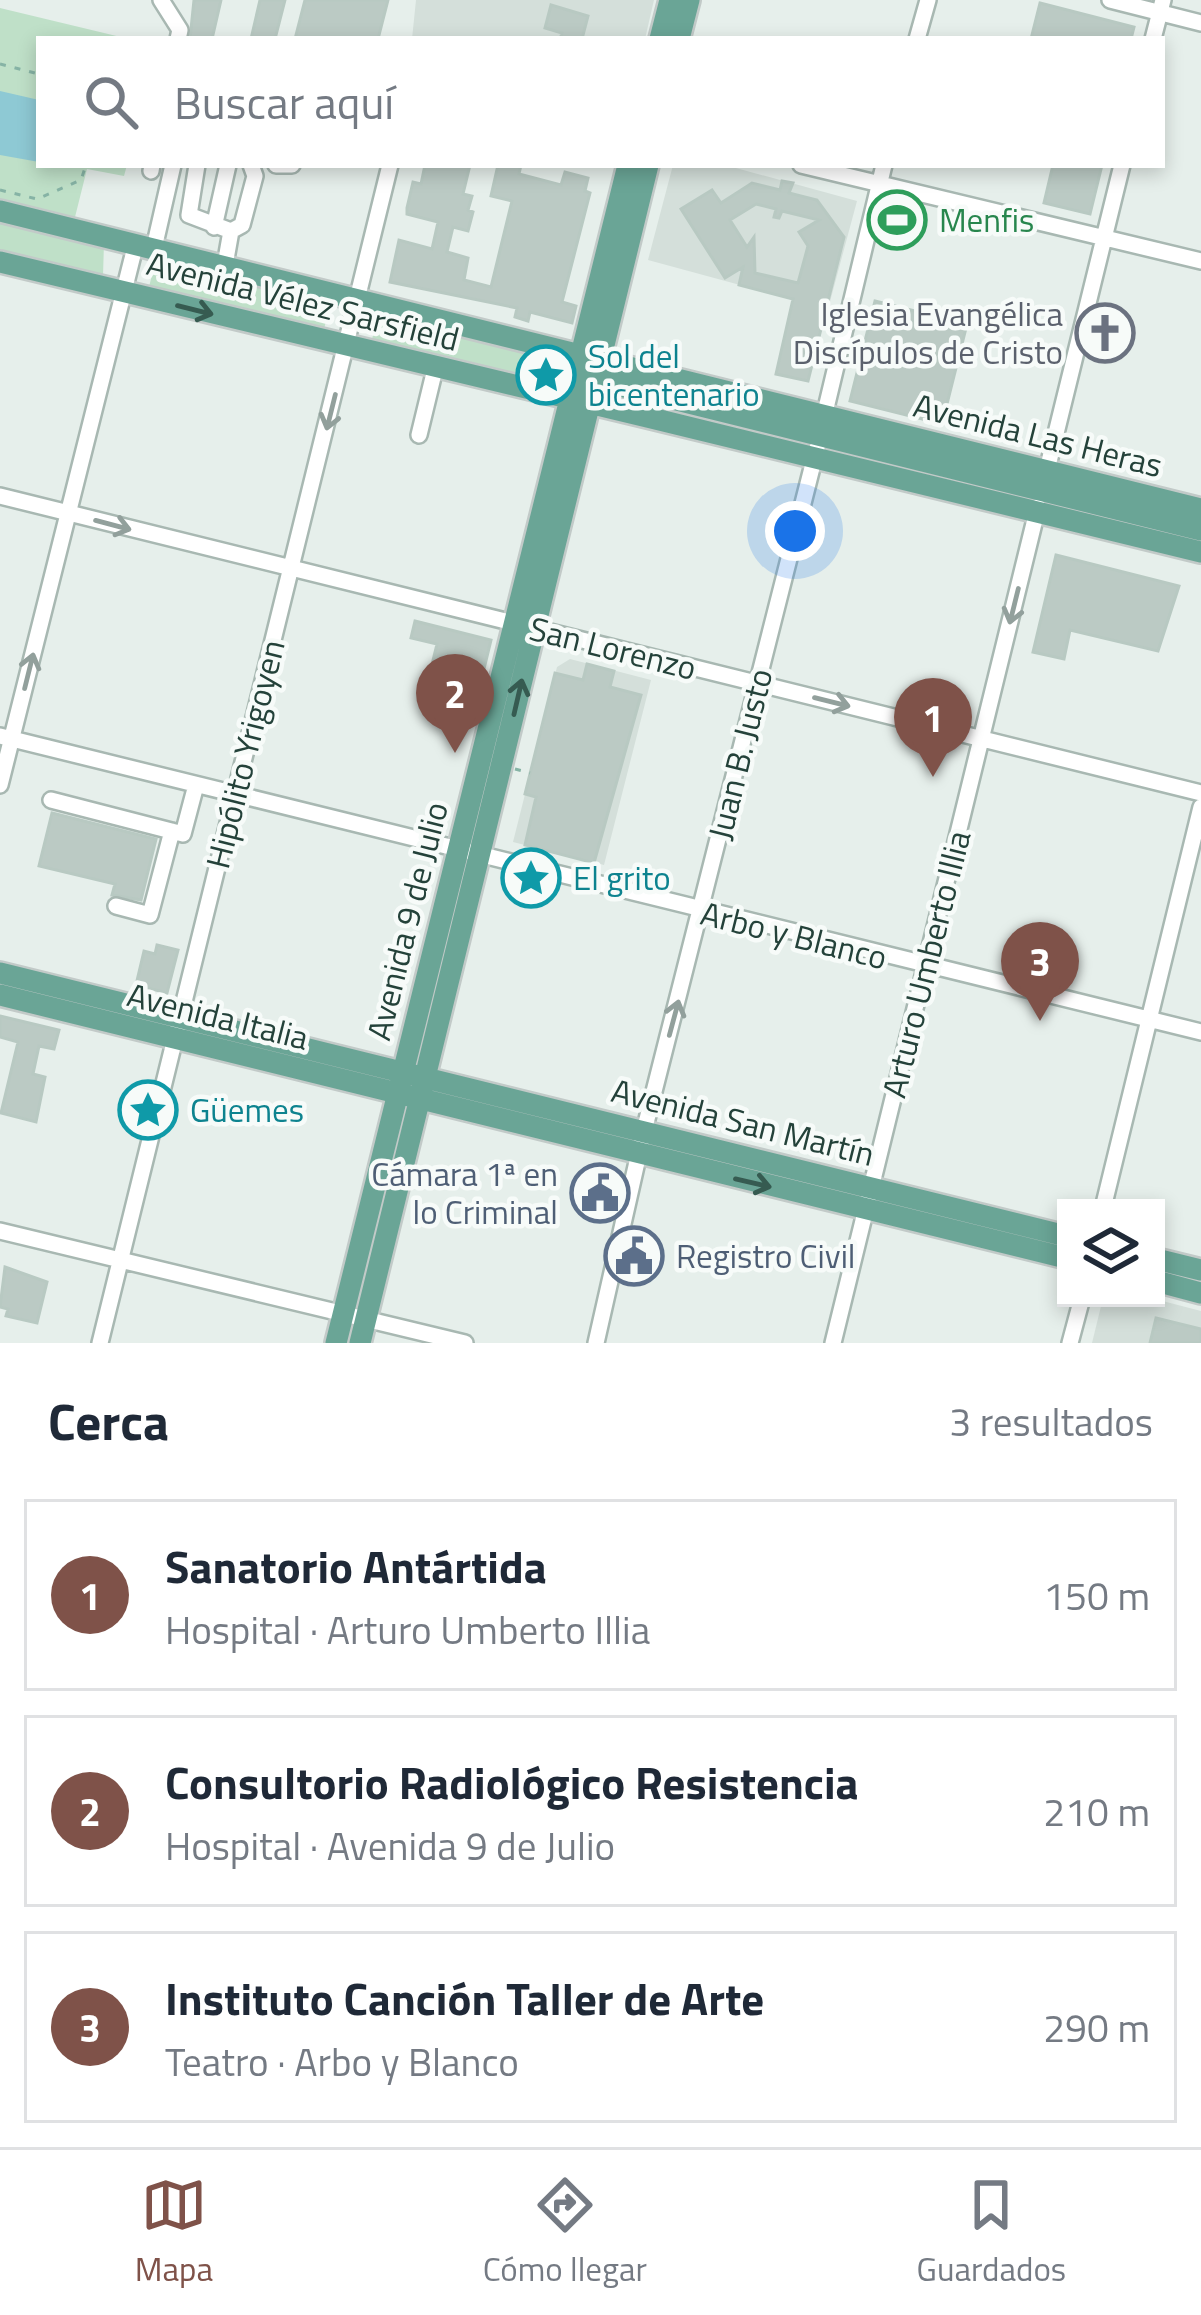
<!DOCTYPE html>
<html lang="es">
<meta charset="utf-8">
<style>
body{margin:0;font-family:"Titillium Web",sans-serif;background:#f2f2f3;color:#1f2937}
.controls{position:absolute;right:36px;bottom:36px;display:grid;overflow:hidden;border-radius:0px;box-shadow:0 6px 18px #0003}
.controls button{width:108px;height:108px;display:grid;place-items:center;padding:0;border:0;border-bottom:3px solid #e0e1e3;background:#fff;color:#1f2937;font:60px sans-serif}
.you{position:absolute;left:795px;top:531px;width:42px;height:42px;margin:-30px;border:9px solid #fff;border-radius:50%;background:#1a73e8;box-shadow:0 0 0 18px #1a73e833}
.badge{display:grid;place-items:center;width:78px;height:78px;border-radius:50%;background:#7f5249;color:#fff;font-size:39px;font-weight:700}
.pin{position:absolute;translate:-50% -99px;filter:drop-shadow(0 3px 6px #0008)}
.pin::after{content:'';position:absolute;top:63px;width:42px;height:36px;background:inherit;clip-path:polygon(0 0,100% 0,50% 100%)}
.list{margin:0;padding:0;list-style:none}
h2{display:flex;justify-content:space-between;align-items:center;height:156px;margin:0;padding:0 48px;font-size:51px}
h2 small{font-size:39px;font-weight:400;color:#747a83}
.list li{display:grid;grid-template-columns:78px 1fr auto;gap:36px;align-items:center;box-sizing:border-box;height:192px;margin:0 24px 24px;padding:0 24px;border:3px solid #e0e1e3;border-radius:0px}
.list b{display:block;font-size:45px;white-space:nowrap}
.list p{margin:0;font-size:39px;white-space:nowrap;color:#747a83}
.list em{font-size:39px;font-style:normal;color:#747a83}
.icon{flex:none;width:66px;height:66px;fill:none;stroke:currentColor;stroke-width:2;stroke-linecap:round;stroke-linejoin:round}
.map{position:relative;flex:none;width:1201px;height:1343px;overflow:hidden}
.search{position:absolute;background:#fff;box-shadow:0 6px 18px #0003;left:36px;right:36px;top:36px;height:132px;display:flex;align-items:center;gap:30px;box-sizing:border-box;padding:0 42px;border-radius:0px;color:#747a83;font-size:45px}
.sheet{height:804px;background:#fff}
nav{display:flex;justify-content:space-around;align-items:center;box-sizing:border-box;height:168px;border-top:3px solid #e0e1e3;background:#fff;font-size:33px;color:#747a83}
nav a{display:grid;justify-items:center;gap:6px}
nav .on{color:#7f5249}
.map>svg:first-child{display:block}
.built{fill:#d4dfda}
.green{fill:#bfe0c8}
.water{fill:#8ec9d4}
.building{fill:#bbcac4;stroke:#b8c9c2;stroke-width:3;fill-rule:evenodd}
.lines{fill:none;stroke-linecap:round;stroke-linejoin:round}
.minor-casing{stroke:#a8b8b2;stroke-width:20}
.major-casing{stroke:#c2cac8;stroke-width:26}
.path{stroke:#86b3a5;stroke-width:3;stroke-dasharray:6 9;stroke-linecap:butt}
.minor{stroke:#fff;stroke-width:15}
.major{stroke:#6aa596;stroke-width:21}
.oneway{stroke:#365b51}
.oneway2{stroke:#92a09c}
.labels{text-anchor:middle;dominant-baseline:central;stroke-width:9;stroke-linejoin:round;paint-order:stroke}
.leisure-label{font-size:33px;fill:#27864d;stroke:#f7fbf9;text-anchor:start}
.street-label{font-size:33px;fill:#24423a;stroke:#f7fbf9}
.worship-label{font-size:33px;fill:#5b616d;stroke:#f7fbf9;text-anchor:end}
.culture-label{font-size:33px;fill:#0d838f;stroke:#f7fbf9;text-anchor:start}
.service-label{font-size:33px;fill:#4e5e75;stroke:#f7fbf9;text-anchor:end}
</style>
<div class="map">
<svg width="1201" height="1343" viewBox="0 0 1201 1343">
<rect width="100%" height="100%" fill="#e6efeb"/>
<path class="built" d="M416,0H654L645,39H412Z
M673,165H725L857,201L828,309L648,260Z
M570,659L651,680L604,865L513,842L557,667Z
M1103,1298H1151L1201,1311V1343H1092Z"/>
<path class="green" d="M0,8L129,39H39V165H127L124,176L87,169L75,217L0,200Z
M0,217L104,243L103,276L0,256Z
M164,258L325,297L330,305L324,329L149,287L155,263Z
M391,313L554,352L560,363L557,385L380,351L372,339L378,317Z"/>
<path class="water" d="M0,91L39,100V162L0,155Z"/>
<path class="building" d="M194,0H221L212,39H190Z
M260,0H285L275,39H251Z
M305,0H388L378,39H295Z
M1040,3L1134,27L1131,39H1031Z
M551,5L588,16L582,39H560L562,33L545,28Z
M425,165H470L463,194L472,196L468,210L473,212L468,231L453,227L447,252L468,258L464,280L491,287L512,201L491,196L498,165H521L519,174L561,185L565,172L588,178L585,191L590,193L562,302L576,306L572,323L530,312L528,321L515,317L517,308L390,282L399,240L432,249L438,222L407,214V208L413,182L421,184Z
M1053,165H1102L1090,214L1044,203Z
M782,181L793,183L789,193L817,200L844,237L808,381L776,374L793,299L739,285L743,267L725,278L681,209L712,190L721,203L752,183L780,190ZM756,204L776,209L774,217L779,218L782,211L819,220L799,232L808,246L798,283L755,273L754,237L747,247L730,220Z
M875,301L967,324L942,424L850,401Z
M1056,555L1179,586L1158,651L1070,630L1064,659L1033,652Z
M415,621L491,640L476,702L426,689L437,644L411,638Z
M587,664L614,671L610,687L641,695L594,863L525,845L536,797L525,794L555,673L583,680Z
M52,813L156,839L141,900L112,895L115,884L39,866Z
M157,945L178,950L167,993L136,985L144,951L155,954Z
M0,1016L59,1030L54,1049L39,1046L33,1074L45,1077L36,1122L1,1113L18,1042L0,1037Z
M5,1267L47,1282L37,1323L6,1316L8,1309L0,1307Z
M1156,1318L1201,1329V1343H1150Z"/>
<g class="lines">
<g class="minor-casing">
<path id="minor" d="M161,0L180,30L178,39
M1110,0L1201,23
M917,39L928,0
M1153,39L1163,0
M197,165L189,215L231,231L242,225L255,176L251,165
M276,165H292
M801,165L1201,261
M151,171L152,165
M214,227L228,165
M154,248L173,165
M225,265L231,231
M822,425L884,165
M419,435L435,369
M1045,478L1122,165
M0,496L1201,793
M0,736L1201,1032
M0,785L136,243
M51,800L183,834L196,785
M116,906L150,915L172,831
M1103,1208L1201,807
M0,1231L465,1343
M100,1343L390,165
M596,1343L644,1131L817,448
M833,1343L1038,507
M1070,1343L1082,1298"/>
</g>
<g class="major-casing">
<path id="major" d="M660,39L670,0
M679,39L689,0
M0,211L1201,509
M0,262C401,359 801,452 1201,552
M596,380L1201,530
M0,973L1066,1236
M0,995L1066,1258
M1156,1259L1201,1270
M1156,1281L1201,1293
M336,1343L628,165
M360,1343L648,165"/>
</g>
<path class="path" d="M0,64L39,74
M0,190L37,199L81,180L86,165
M515,769L530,773"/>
<use href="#minor" class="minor"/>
<use href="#major" class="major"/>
</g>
<defs><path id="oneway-shaft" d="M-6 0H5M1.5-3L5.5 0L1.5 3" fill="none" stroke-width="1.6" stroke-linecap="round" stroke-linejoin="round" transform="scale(3)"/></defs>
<g class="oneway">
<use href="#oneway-shaft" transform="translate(195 310) rotate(14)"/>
<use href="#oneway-shaft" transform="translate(518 697) rotate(-77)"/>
<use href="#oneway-shaft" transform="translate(753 1183) rotate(13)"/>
</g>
<g class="oneway2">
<use href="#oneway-shaft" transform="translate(331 412) rotate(104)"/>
<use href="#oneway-shaft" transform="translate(113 525) rotate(15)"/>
<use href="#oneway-shaft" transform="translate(1014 606) rotate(104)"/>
<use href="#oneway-shaft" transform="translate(29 671) rotate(-76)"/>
<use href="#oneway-shaft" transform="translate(832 702) rotate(14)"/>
<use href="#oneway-shaft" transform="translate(674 1018) rotate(-75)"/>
</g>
<defs>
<g id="stadium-ring" transform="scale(3)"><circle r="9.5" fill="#f7fbf9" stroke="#2e9e5b" stroke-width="1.5"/><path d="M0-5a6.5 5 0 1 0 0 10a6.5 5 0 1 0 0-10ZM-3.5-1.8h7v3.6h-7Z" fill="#2e9e5b"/></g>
<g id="church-ring" transform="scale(3)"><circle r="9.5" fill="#f7fbf9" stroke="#6b7280" stroke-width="1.5"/><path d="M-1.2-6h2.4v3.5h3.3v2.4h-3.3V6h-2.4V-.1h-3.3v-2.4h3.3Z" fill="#6b7280"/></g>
<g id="sight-ring" transform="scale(3)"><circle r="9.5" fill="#f7fbf9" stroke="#0f9aa8" stroke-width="1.5"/><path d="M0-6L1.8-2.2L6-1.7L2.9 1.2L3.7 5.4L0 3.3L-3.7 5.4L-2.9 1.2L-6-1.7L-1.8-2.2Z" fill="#0f9aa8"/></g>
<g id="civic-ring" transform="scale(3)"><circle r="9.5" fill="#f7fbf9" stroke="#5c6f8a" stroke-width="1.5"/><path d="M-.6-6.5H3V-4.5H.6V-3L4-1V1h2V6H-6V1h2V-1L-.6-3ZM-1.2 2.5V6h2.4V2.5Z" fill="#5c6f8a"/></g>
</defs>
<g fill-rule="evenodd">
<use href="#stadium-ring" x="897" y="220"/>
<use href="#church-ring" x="1105" y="333"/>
<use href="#sight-ring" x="546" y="375"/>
<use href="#sight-ring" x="531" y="878"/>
<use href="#sight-ring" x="148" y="1110"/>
<use href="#civic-ring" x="600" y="1193"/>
<use href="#civic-ring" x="634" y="1256"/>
</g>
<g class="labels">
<g class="leisure-label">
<text x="939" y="220">Menfis</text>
</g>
<g class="street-label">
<text transform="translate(303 301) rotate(14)">Avenida Vélez Sarsfield</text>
<text transform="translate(1038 435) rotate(14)">Avenida Las Heras</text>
<text transform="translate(613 648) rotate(14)">San Lorenzo</text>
<text transform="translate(245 754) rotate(-76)">Hipólito Yrigoyen</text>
<text transform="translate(740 754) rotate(-76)">Juan B. Justo</text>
<text transform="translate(407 921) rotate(-76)">Avenida 9 de Julio</text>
<text transform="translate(794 935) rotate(14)">Arbo y Blanco</text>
<text transform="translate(926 964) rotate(-76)">Arturo Umberto Illia</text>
<text transform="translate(218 1016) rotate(14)">Avenida Italia</text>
<text transform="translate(743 1122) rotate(14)">Avenida San Martín</text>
</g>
<g class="worship-label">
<text x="1063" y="314">Iglesia Evangélica<tspan x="1063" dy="38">Discípulos de Cristo</tspan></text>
</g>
<g class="culture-label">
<text x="588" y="356">Sol del<tspan x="588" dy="38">bicentenario</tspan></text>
<text x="573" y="878">El grito</text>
<text x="190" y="1110">Güemes</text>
</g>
<g class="service-label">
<text x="558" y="1174">Cámara 1ª en<tspan x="558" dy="38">lo Criminal</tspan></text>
<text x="676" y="1256" text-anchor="start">Registro Civil</text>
</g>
</g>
</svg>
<div class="controls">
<button><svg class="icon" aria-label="layers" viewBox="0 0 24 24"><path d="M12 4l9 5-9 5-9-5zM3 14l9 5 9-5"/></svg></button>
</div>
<div class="you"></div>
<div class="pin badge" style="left:933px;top:777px">1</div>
<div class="pin badge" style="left:455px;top:753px">2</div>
<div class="pin badge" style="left:1040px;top:1021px">3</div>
<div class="search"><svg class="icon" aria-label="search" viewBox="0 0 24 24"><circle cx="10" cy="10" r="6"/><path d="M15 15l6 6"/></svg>Buscar aquí</div>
</div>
<section class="sheet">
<h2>Cerca<small>3 resultados</small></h2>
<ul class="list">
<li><span class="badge">1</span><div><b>Sanatorio Antártida</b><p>Hospital · Arturo Umberto Illia</p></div><em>150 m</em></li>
<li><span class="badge">2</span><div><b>Consultorio Radiológico Resistencia</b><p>Hospital · Avenida 9 de Julio</p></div><em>210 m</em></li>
<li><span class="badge">3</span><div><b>Instituto Canción Taller de Arte</b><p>Teatro · Arbo y Blanco</p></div><em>290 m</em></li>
</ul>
</section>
<nav>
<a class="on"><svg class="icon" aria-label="map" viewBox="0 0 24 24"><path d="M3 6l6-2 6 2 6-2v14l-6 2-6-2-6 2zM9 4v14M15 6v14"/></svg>Mapa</a>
<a><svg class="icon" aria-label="directions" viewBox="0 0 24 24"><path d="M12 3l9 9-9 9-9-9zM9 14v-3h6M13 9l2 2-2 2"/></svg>Cómo llegar</a>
<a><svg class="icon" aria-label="saved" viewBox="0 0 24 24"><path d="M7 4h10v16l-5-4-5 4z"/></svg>Guardados</a>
</nav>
